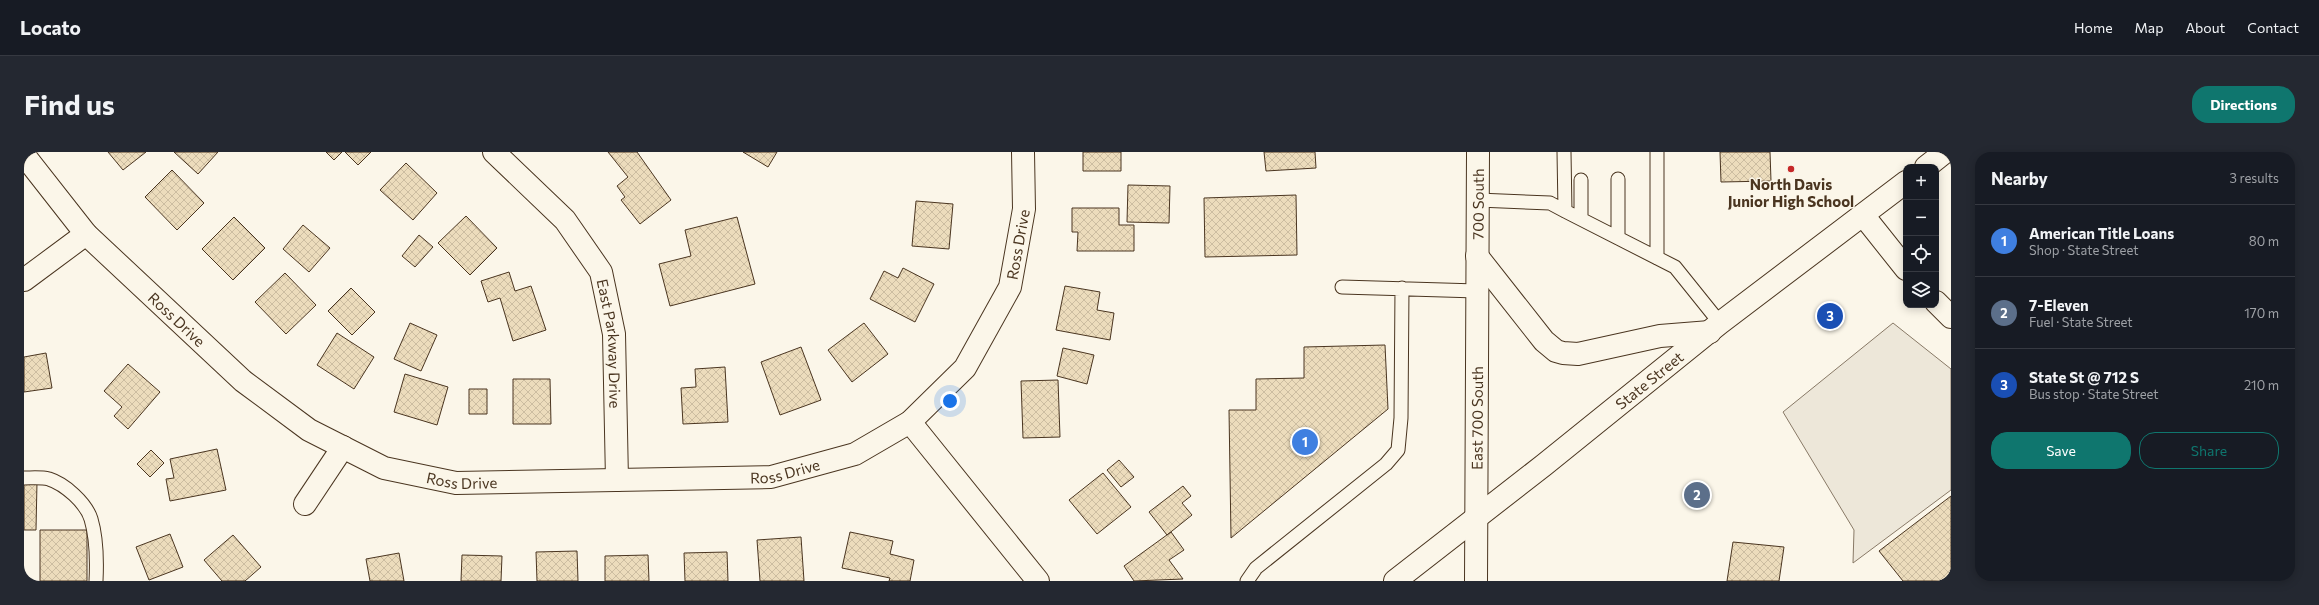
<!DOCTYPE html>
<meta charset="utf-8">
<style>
body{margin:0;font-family:Commissioner,sans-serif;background:#242831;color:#f1f3f6}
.controls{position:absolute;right:12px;top:12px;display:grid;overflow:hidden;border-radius:8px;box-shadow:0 2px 10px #0003}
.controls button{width:36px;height:36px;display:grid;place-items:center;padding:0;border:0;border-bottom:1px solid #363941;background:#171b24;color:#f1f3f6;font:20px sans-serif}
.you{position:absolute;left:926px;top:249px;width:14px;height:14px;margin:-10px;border:3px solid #fff;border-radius:50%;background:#1a73e8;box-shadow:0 0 0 6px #1a73e833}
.badge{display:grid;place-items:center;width:26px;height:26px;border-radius:50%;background:#0f766e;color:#fff;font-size:13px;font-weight:700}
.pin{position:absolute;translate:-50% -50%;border:2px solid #fff;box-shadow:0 1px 4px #0006}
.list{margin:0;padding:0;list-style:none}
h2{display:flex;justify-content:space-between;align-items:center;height:52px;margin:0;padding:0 16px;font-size:17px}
h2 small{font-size:13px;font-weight:400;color:#9ea1a6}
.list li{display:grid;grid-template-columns:26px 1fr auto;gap:12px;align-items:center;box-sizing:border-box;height:72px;padding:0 16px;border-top:1px solid #363941}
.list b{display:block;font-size:15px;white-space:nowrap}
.list p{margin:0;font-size:13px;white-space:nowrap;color:#9ea1a6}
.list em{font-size:13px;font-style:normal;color:#9ea1a6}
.actions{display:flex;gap:8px;padding:12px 16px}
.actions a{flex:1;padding:9px 0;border:1px solid #0f766e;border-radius:16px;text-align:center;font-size:14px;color:#0f766e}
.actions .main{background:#0f766e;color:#fff}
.icon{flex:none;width:22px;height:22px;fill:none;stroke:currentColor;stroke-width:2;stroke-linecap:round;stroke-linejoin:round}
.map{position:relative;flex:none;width:1927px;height:429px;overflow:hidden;border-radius:16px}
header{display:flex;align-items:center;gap:24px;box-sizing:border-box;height:56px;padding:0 20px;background:#171b24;border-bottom:1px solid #363941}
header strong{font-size:19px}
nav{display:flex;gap:22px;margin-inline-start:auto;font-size:14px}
.intro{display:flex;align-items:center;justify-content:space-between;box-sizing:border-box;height:96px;padding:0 24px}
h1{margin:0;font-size:28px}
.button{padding:10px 18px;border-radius:16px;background:#0f766e;color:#fff;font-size:14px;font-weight:700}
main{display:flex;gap:24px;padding:0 24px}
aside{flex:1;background:#171b24;border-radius:16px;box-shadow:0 2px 10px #0003}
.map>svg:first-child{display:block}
.parking{fill:#ede7d9;stroke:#887966}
.building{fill:url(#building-cross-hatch);stroke:#4a3520}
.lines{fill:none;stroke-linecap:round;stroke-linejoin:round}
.lane-casing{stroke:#4a3520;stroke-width:15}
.street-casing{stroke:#4a3520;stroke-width:24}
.secondary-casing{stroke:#4a3520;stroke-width:24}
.primary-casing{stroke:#4a3520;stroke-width:24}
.lane{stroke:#fbf6e9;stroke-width:13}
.street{stroke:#fbf6e9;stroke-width:22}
.secondary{stroke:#fbf6e9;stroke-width:22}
.primary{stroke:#fbf6e9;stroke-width:22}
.poi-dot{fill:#c62828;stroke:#fbf6e9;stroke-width:1.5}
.labels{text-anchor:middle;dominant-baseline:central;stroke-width:3;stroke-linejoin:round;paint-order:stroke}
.poi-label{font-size:15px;font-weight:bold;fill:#4a3520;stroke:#fbf6e9}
.street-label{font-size:15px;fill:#4a3520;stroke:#fbf6e9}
</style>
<header>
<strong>Locato</strong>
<nav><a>Home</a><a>Map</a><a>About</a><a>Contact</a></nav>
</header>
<div class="intro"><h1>Find us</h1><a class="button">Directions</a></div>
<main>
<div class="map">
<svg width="1927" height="429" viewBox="0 0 1927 429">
<defs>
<pattern id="building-cross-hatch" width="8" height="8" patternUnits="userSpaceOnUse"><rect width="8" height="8" fill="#ecdcbc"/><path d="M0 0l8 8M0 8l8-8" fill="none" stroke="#ccbda1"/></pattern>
</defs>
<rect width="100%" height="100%" fill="#fbf6e9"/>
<path class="parking" d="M1869,171L1927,217V338L1829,411L1830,378L1759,260Z"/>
<path class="building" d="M84,0H122L99,18Z
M150,0H194L174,22Z
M302,0H318L310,8Z
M321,0H347L334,13Z
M584,0H613L647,48L616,72L597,48L601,45L593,34L604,25Z
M719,0H753L744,15Z
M1059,0H1097V19H1059Z
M1240,0H1291L1292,16L1242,19Z
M1696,0H1746L1747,29L1697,30Z
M382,11L413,41L389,68L356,38Z
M148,18L180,51L153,78L121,45Z
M1104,33L1146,34L1145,71L1103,70Z
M1272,43L1273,103L1181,105L1180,46Z
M892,49L929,52L925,97L888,94Z
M1048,56H1095V73H1110V99H1053L1054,80H1048Z
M442,64L473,96L446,123L414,91Z
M210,65L241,96L209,128L178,97Z
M713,65L731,132L646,154L635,112L667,104L661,78Z
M279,73L306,96L285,120L259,97Z
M395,83L409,95L391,115L378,104Z
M879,116L910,132L891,170L846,147L860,119L874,126Z
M485,120L491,139L507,134L522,178L489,189L476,146L464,150L457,129Z
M261,121L292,153L262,182L231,150Z
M1041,134L1076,140L1073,158L1090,161L1086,188L1032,178Z
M327,136L351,160L328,183L304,159Z
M386,171L413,183L397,219L370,207Z
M840,171L864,202L828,230L804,198Z
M313,181L350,205L330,237L293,213Z
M1361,193L1364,257L1207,386L1205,258H1232V227L1280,226V195Z
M777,195L797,248L756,263L737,210Z
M1039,196L1070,203L1063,232L1033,224Z
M22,201L28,236L0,240V205Z
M104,212L136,240L104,277L90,264L98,255L80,239Z
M701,215L704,270L659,272L657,236L672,235L671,217Z
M381,222L424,235L413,273L370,260Z
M489,227H526L527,272H489Z
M1034,228L1036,285L999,286L997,229Z
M445,237H463V262H445Z
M193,297L202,338L146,349L142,327L150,326L146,307Z
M127,298L140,311L126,325L113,312Z
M1095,308L1110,325L1097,335L1083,318Z
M1079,321L1107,355L1073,382L1045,348Z
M0,330H13L12,378H0Z
M1159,334L1167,344L1158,351L1168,363L1143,383L1125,360Z
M1927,344V429H1879L1855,399Z
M16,378H63V429H16Z
M826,380L869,389L866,402L890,408L886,429H865L866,426L818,416Z
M1147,380L1160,398L1145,408L1159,427L1110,429L1100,414Z
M146,382L159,415L125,428L112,395Z
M209,383L237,415L221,429H198L180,408Z
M777,385L780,429H736L733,388Z
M1709,390L1760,395L1755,429H1703Z
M553,399L554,429H513L512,400Z
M703,400L704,429H661L660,401Z
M375,401L380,429H346L342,407Z
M438,403L478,404L477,429H437Z
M624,403L625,429H581V404Z"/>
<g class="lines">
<g class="lane-casing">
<path id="lane" d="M1540,0L1541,59
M1594,27V86
M1557,28V67
M1454,48L1526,51L1541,59L1651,115L1696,171
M1633,106V0
M1318,135L1453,139
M0,326C8,326 17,325 25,327C41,332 62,351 67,367C73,387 73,409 72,429
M1223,429L1232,416L1362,312L1374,298L1377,266L1378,136"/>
</g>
<g class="street-casing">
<g id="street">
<path id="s1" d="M470,0L541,68L577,120L590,182L593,328"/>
<path id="s2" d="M0,3L62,82L219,229L285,278L360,316L432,331L747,325L831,302L886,270L941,216L986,135L1000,57L999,0"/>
<path d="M1839,63L1882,117"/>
<path d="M0,128L62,82"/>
<path d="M1912,150L1927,165"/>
<path d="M886,270L1014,429"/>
<path d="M281,352L319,295"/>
</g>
</g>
<g class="secondary-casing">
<g id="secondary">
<path d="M1902,15L1921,0"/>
<path id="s3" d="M1371,429L1520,313L1696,171L1882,30"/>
</g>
</g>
<g class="primary-casing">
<g id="primary">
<path d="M1453,104L1520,189L1532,199L1539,201L1554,202L1636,184L1686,180"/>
<path id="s4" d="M1452,429L1454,0"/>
</g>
</g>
<use href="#lane" class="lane"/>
<use href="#street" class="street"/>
<use href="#secondary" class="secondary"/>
<use href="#primary" class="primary"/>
</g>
<circle class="poi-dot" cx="1767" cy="17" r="4"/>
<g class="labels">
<g class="poi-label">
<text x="1767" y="32">North Davis<tspan x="1767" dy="17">Junior High School</tspan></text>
</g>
<g class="street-label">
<text stroke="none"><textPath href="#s4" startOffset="377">700 South</textPath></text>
<text stroke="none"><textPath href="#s2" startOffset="1234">Ross Drive</textPath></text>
<text stroke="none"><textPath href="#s2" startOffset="225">Ross Drive</textPath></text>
<text stroke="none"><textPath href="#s1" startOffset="234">East Parkway Drive</textPath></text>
<text stroke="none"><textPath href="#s3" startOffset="324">State Street</textPath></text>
<text stroke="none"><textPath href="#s4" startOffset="163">East 700 South</textPath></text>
<text stroke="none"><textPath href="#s2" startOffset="885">Ross Drive</textPath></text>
<text stroke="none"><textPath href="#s2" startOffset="561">Ross Drive</textPath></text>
</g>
</g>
</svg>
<div class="controls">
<button>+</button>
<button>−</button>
<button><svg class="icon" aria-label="locate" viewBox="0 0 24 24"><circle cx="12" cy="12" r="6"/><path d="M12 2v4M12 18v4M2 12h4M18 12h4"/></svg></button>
<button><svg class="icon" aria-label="layers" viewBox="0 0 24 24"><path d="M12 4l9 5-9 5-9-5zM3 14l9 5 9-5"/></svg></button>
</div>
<div class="you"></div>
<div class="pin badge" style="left:1281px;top:290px;background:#3f7fe0">1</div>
<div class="pin badge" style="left:1673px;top:343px;background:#5c6f8a">2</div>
<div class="pin badge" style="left:1806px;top:164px;background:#1a4fb4">3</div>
</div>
<aside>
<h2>Nearby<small>3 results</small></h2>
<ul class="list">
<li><span class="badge" style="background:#3f7fe0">1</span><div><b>American Title Loans</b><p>Shop · State Street</p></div><em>80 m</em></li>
<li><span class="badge" style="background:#5c6f8a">2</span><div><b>7-Eleven</b><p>Fuel · State Street</p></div><em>170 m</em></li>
<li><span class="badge" style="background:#1a4fb4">3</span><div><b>State St @ 712 S</b><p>Bus stop · State Street</p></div><em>210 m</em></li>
</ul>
<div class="actions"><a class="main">Save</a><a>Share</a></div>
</aside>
</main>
